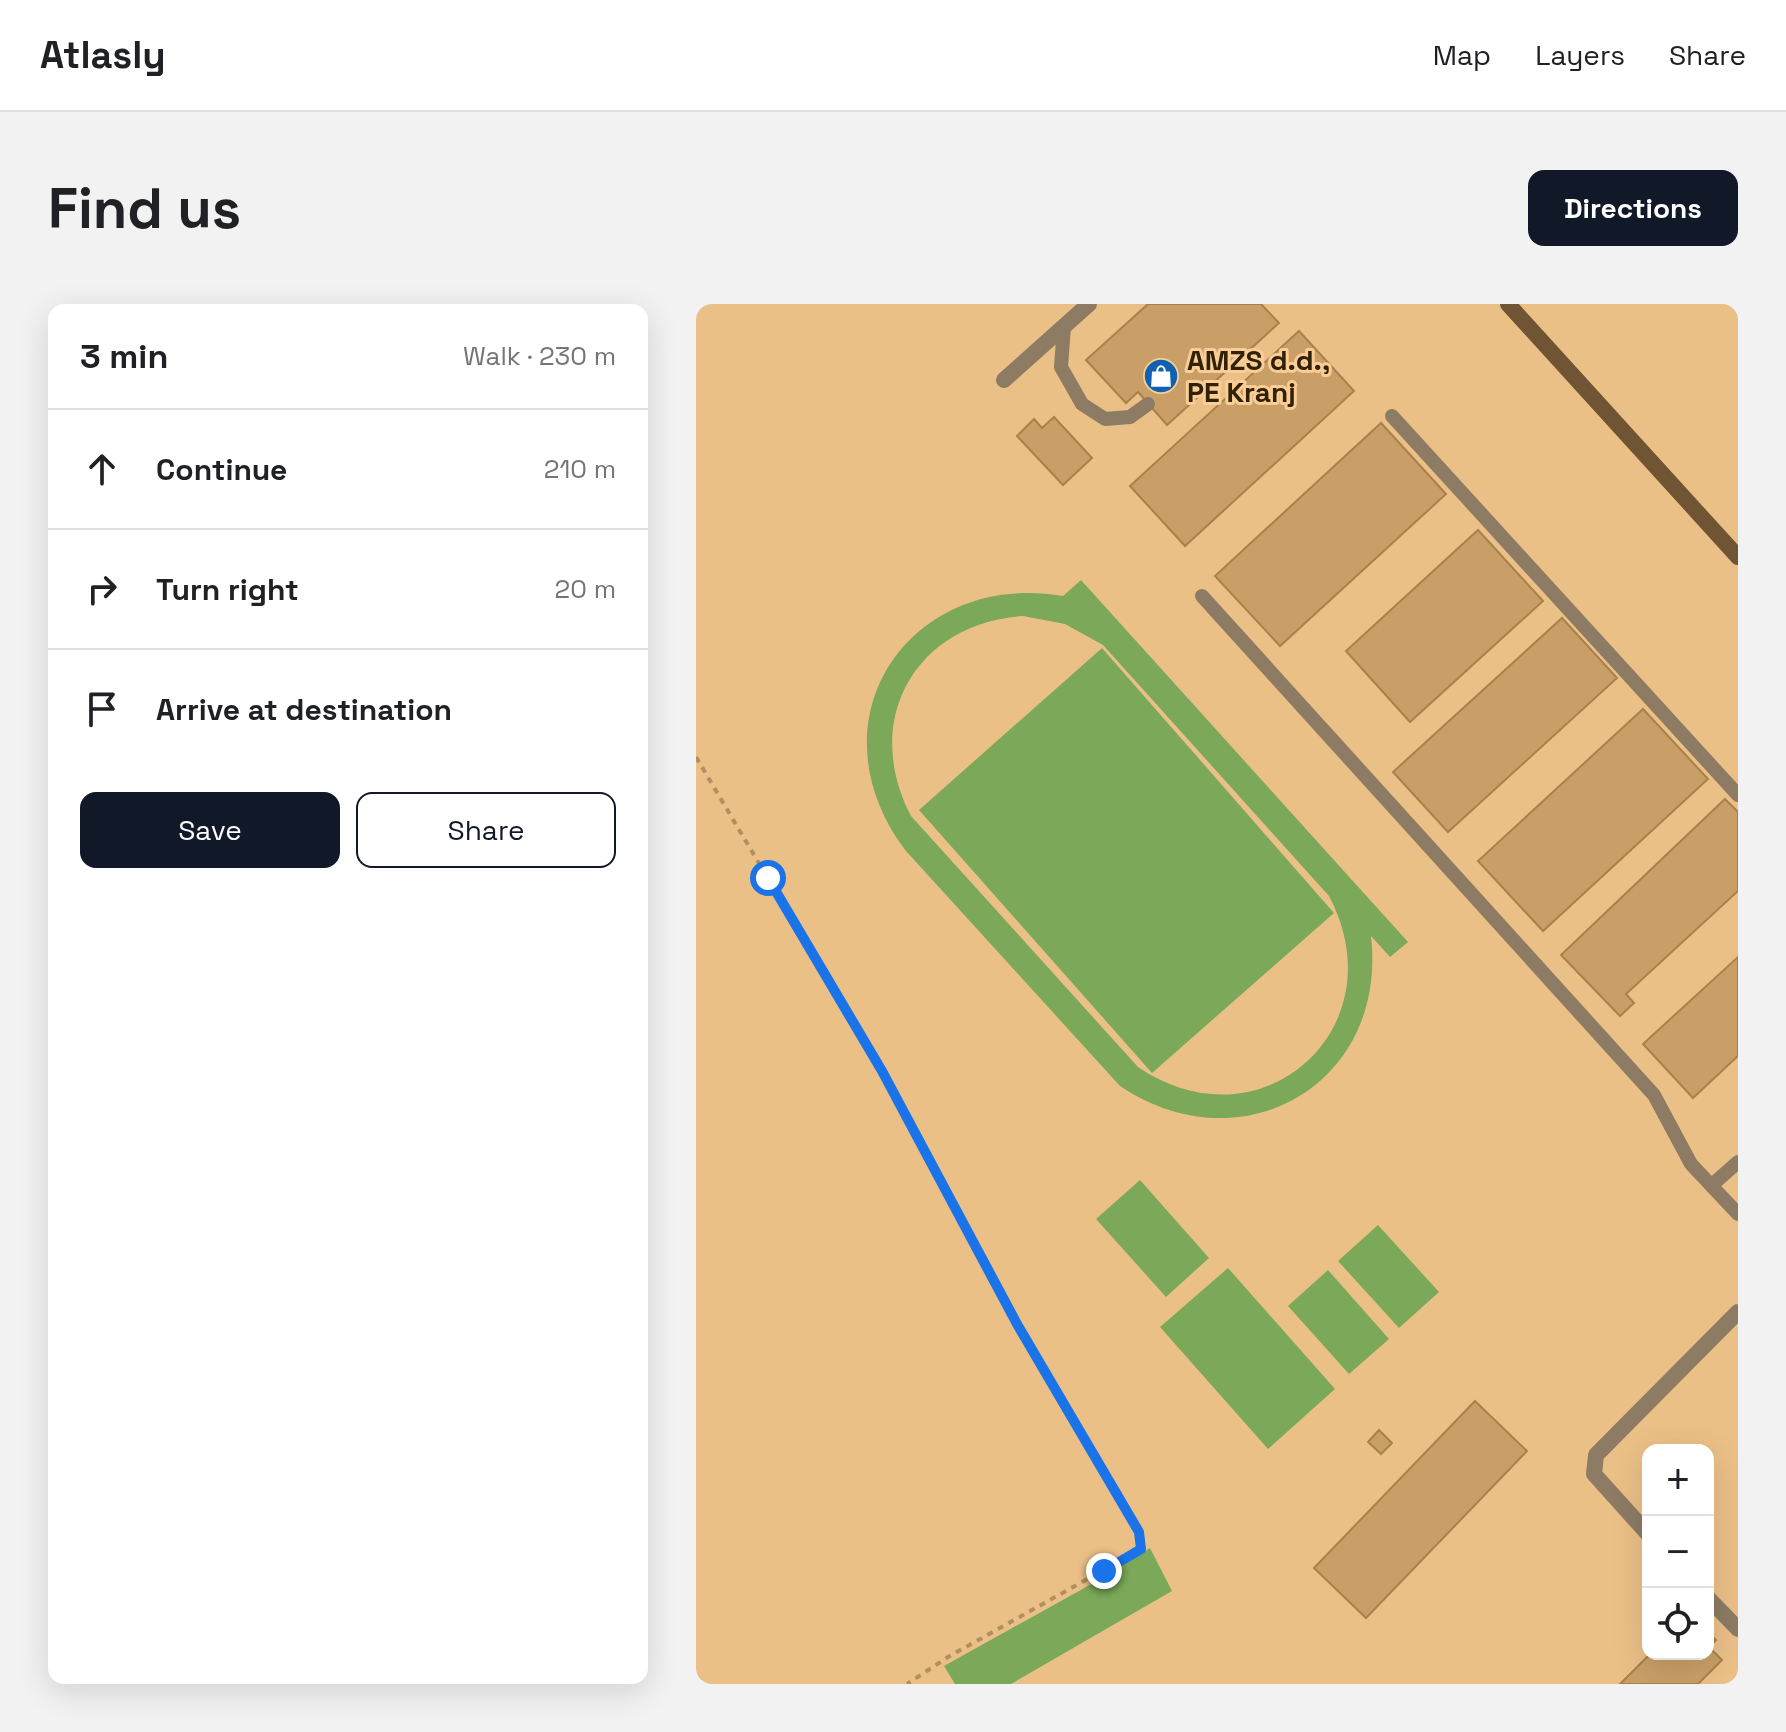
<!DOCTYPE html>
<meta charset="utf-8">
<style>
body{margin:0;font-family:"Space Grotesk",sans-serif;background:#f2f2f2;color:#202124}
.controls{position:absolute;right:24px;bottom:24px;display:grid;overflow:hidden;border-radius:16px;box-shadow:0 8px 32px #0002}
.controls button{width:72px;height:72px;display:grid;place-items:center;padding:0;border:0;border-bottom:2px solid #e0e0e0;background:#fff;color:#202124;font:40px sans-serif}
.stop{position:absolute;width:24px;height:24px;margin:-18px;border:6px solid #1a73e8;border-radius:50%;background:#fff}
.stop.end{background:#1a73e8;border-color:#fff;box-shadow:0 2px 8px #0008}
.list{margin:0;padding:0;list-style:none}
h2{display:flex;justify-content:space-between;align-items:center;height:104px;margin:0;padding:0 32px;font-size:34px}
h2 small{font-size:26px;font-weight:400;color:#757577}
.list li{display:grid;grid-template-columns:52px 1fr auto;gap:24px;align-items:center;box-sizing:border-box;height:120px;padding:0 32px;border-top:2px solid #e0e0e0}
.list b{display:block;font-size:30px;white-space:nowrap}
.list em{font-size:26px;font-style:normal;color:#757577}
.actions{display:flex;gap:16px;padding:24px 32px}
.actions a{flex:1;padding:18px 0;border:2px solid #111827;border-radius:16px;text-align:center;font-size:28px;color:#111827}
.actions .main{background:#111827;color:#fff}
.icon{flex:none;width:44px;height:44px;fill:none;stroke:currentColor;stroke-width:2;stroke-linecap:round;stroke-linejoin:round}
.map{position:relative;flex:none;width:1042px;height:1380px;overflow:hidden;border-radius:16px}
header{display:flex;align-items:center;gap:48px;box-sizing:border-box;height:112px;padding:0 40px;background:#fff;border-bottom:2px solid #e0e0e0}
header strong{font-size:38px}
nav{display:flex;gap:44px;margin-inline-start:auto;font-size:28px}
.intro{display:flex;align-items:center;justify-content:space-between;box-sizing:border-box;height:192px;padding:0 48px}
h1{margin:0;font-size:56px}
.button{padding:20px 36px;border-radius:16px;background:#111827;color:#fff;font-size:28px;font-weight:700}
main{display:flex;gap:48px;padding:0 48px}
aside{flex:1;background:#fff;border-radius:16px;box-shadow:0 8px 32px #0002}
.map>svg:first-child{display:block}
.green{fill:#7ba959;fill-rule:evenodd}
.building{fill:#c99f67;stroke:#aa814a;stroke-width:2}
.lines{fill:none;stroke-linecap:round;stroke-linejoin:round}
.path{stroke:#b28f60;stroke-width:4;stroke-dasharray:6 6;stroke-linecap:butt}
.service{stroke:#8d7b64;stroke-width:14}
.minor{stroke:#8d7b64;stroke-width:16}
.secondary{stroke:#6f5533;stroke-width:16}
.route{stroke:#1a73e8;stroke-width:10}
.labels{text-anchor:middle;dominant-baseline:central;stroke-width:6;stroke-linejoin:round;paint-order:stroke}
.poi-label{font-size:28px;font-weight:bold;fill:#312109;stroke:#f9cd94;text-anchor:start}
</style>
<header>
<strong>Atlasly</strong>
<nav><a>Map</a><a>Layers</a><a>Share</a></nav>
</header>
<div class="intro"><h1>Find us</h1><a class="button">Directions</a></div>
<main>
<aside>
<h2>3 min<small>Walk · 230 m</small></h2>
<ul class="list">
<li><svg class="icon" aria-label="ahead" viewBox="0 0 24 24"><path d="M12 20V5M6 11l6-6 6 6"/></svg><div><b>Continue</b></div><em>210 m</em></li>
<li><svg class="icon" aria-label="right" viewBox="0 0 24 24"><path d="M7 20v-9h11M14 6l5 5-5 5"/></svg><div><b>Turn right</b></div><em>20 m</em></li>
<li><svg class="icon" aria-label="arrive" viewBox="0 0 24 24"><path d="M6 21V4h12l-3 4 3 4H6"/></svg><div><b>Arrive at destination</b></div></li>
</ul>
<div class="actions"><a class="main">Save</a><a>Share</a></div>
</aside>
<div class="map">
<svg width="1042" height="1380" viewBox="0 0 1042 1380">
<rect width="100%" height="100%" fill="#ebc087"/>
<path class="green" d="M385,276L712,638L694,653L675,632C692,780 546,864 424,782L210,547C112,419 211,266 367,292ZM327,312L369,320L407,341L633,592C703,724 565,847 442,763L215,512C165,417 219,319 327,312Z
M406,344L638,609L456,769L223,506Z
M444,876L513,954L470,993L400,915Z
M682,921L743,988L703,1024L642,957Z
M532,964L639,1085L572,1145L464,1023Z
M632,966L693,1035L653,1070L592,1002Z
M454,1244L476,1287L315,1380H259L248,1362L417,1268Z"/>
<path class="building" d="M452,0H565L583,19L471,121L442,88L430,99L390,56Z
M603,27L658,87L489,242L434,182Z
M358,113L396,154L367,181L321,132L338,115L346,124Z
M685,119L750,190L584,342L519,272Z
M782,226L847,297L714,418L650,347Z
M866,314L921,374L752,528L697,468Z
M947,405L1012,475L847,627L782,557Z
M1029,495L1042,508V587L930,690L938,699L924,712L865,651Z
M1042,653V752L997,794L947,740Z
M779,1097L831,1147L670,1314L618,1264Z
M683,1126L696,1139L685,1150L672,1138Z
M1012,1328L1020,1336L1013,1343L1026,1356L1002,1380H924L954,1350H1012Z"/>
<g class="lines">
<path class="path" d="M0,453L186,767L321,1020L443,1228L445,1245L252,1353L211,1380"/>
<path class="service" d="M368,22L365,63L386,100L409,115L434,113L452,100
M696,112L1042,491
M506,292L958,791L995,860L1042,910
M1016,881L1042,858"/>
<path class="minor" d="M308,76L393,0
M952,1230L898,1170L900,1151L1042,1008
M1012,1294L1042,1325"/>
<path class="secondary" d="M812,0L1042,253"/>
</g>
<g class="lines">
<path class="route" d="M72,574L186,767L321,1020L443,1228L445,1245L408,1267"/>
</g>
<defs>
<g id="shop-disc" transform="scale(1.8)"><circle r="9.5" fill="#1061b0" stroke="#f9cd94"/><path d="M-5-2.5h2.3a2.7 3.5 0 0 1 5.4 0H5L5.5 6h-11ZM-1.5-2.5h3a1.5 2.3 0 0 0-3 0Z" fill="#fff"/></g>
</defs>
<g fill-rule="evenodd">
<use href="#shop-disc" x="465" y="72"/>
</g>
<g class="labels">
<g class="poi-label">
<text x="491" y="56">AMZS d.d.,<tspan x="491" dy="32">PE Kranj</tspan></text>
</g>
</g>
</svg>
<div class="controls">
<button>+</button>
<button>−</button>
<button><svg class="icon" aria-label="locate" viewBox="0 0 24 24"><circle cx="12" cy="12" r="6"/><path d="M12 2v4M12 18v4M2 12h4M18 12h4"/></svg></button>
</div>
<div class="stop" style="left:72px;top:574px"></div>
<div class="stop end" style="left:408px;top:1267px"></div>
</div>
</main>
